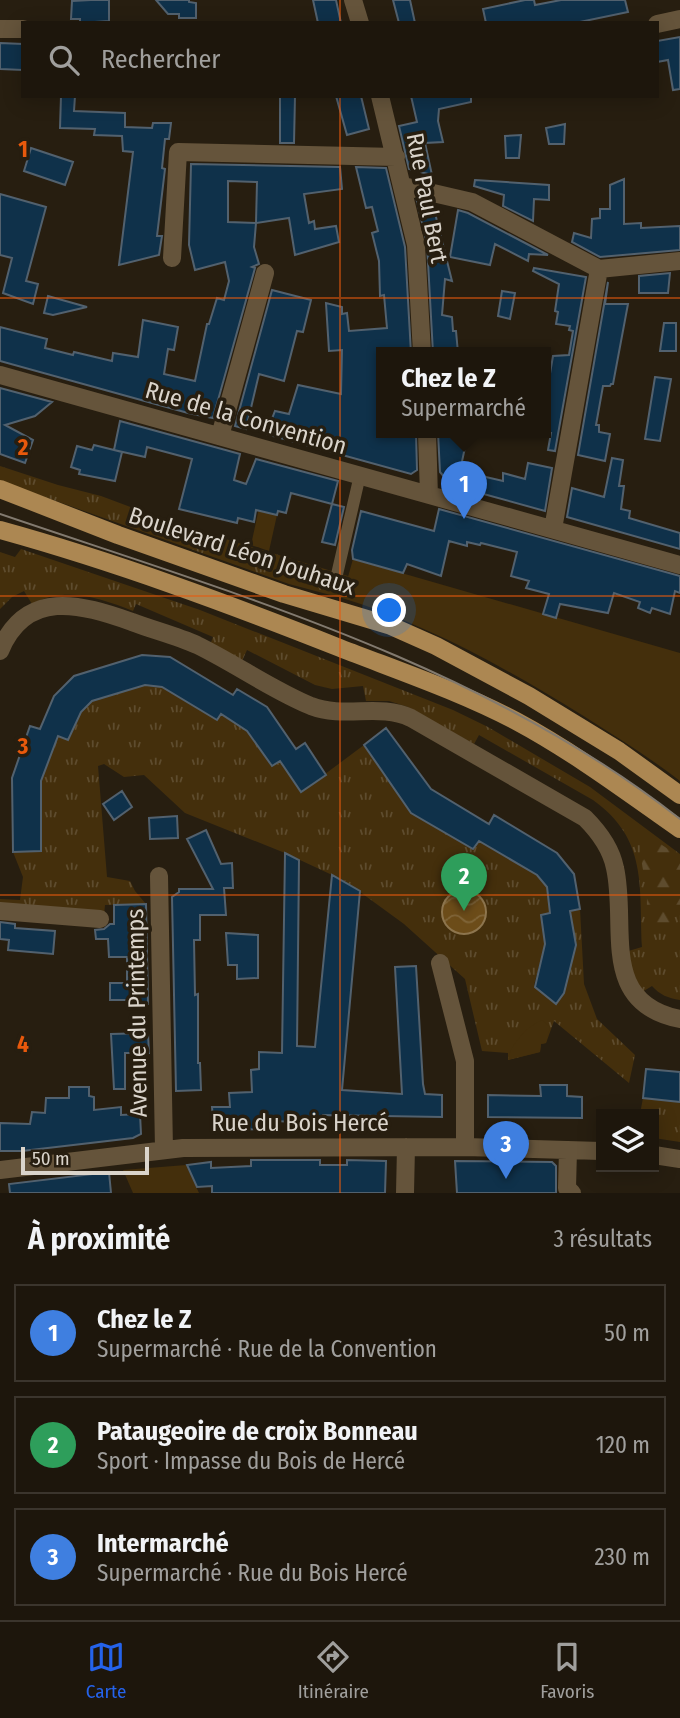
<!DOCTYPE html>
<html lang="fr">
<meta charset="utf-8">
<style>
body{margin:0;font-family:"Fira Sans Condensed",sans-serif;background:#251f15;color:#f1f3f6}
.controls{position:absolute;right:21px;bottom:21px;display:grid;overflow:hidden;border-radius:0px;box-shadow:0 4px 18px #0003}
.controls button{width:63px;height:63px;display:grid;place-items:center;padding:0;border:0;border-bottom:2px solid #3b352d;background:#1d160c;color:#f1f3f6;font:35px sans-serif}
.scale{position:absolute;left:21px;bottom:18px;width:128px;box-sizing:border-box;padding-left:7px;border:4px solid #dad4cb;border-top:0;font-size:19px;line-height:24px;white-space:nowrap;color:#dad4cb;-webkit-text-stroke:5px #271e10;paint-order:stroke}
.you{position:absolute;left:390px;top:611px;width:24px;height:24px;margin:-18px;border:5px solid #fff;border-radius:50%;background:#1a73e8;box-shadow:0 0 0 10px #1a73e833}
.badge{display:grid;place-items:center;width:46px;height:46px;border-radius:50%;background:#2563eb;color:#fff;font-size:23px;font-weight:700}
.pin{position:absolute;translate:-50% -58px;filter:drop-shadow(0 2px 4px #0008)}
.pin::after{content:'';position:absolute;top:37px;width:24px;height:21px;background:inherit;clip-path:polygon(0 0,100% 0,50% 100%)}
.popup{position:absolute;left:376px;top:347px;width:175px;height:91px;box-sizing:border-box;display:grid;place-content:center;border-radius:0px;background:#1d160c;filter:drop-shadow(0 2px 5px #0005);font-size:23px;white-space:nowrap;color:#a09f9d}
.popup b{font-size:26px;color:#f1f3f6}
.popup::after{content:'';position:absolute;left:50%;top:100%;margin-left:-14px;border:14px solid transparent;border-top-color:#1d160c}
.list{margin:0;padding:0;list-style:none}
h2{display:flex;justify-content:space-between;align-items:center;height:91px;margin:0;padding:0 28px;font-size:30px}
h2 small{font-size:23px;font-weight:400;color:#a09f9d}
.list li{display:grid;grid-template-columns:46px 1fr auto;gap:21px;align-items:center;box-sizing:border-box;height:98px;margin:0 14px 14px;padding:0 14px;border:2px solid #3b352d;border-radius:0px}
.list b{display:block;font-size:26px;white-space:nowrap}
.list p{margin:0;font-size:23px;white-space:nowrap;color:#a09f9d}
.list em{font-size:23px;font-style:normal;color:#a09f9d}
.icon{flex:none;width:38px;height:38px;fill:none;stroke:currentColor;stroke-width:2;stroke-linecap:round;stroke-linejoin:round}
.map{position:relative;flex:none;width:680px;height:1193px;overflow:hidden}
.search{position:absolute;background:#1d160c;box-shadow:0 4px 18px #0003;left:21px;right:21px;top:21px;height:77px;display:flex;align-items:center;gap:18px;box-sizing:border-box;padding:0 24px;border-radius:0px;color:#a09f9d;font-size:26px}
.sheet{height:427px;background:#1d160c}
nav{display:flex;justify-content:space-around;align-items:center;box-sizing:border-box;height:98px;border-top:2px solid #3b352d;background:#1d160c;font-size:19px;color:#a09f9d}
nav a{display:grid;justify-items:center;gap:4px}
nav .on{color:#2563eb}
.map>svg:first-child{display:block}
.grass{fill:url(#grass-tufts)}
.forest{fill:url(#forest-firs)}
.green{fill:#442f0c}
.water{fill:url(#water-waves);stroke:#8d754e;stroke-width:2}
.building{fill:#0f314a;stroke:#52616e;stroke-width:2;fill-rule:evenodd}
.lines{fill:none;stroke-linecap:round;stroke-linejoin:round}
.pedestrian{stroke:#65543b;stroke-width:12}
.minor{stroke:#65543b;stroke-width:18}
.primary{stroke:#ac8752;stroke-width:18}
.tram{stroke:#827a6f;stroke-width:2}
.grid{fill:none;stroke:#e8590c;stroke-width:2;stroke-opacity:0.55}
.labels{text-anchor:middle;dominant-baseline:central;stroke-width:7;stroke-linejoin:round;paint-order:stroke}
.street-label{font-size:24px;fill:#dad4cb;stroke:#271e10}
.grid-label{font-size:23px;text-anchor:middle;font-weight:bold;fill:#e8590c;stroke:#271e10;stroke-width:7;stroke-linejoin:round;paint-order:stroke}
</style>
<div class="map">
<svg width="680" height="1193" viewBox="0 0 680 1193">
<defs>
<pattern id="grass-tufts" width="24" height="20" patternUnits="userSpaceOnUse" patternTransform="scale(1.75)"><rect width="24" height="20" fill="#442f0c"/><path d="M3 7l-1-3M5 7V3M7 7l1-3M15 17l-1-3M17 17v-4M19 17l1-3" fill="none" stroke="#5e4c2e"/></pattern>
<pattern id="forest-firs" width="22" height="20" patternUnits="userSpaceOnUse" patternTransform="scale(1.75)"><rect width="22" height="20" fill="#442f0c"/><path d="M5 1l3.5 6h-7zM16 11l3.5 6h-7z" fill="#5e4c2e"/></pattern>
<pattern id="water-waves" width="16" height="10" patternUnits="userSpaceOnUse" patternTransform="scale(1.75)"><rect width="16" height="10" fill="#6c4c19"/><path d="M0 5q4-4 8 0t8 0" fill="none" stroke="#806539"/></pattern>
</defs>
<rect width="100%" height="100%" fill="#271e10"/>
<path class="grass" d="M0,466L58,485L101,496L176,524L348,576L342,598L289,584L0,481Z
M21,549L200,610L453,710L488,727L590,787L680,854V1000C668,998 660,995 652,986L642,992L637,986L625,952L642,947C639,887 648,839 593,800L479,735L474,744L408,707L389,701H366L363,686L332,689L315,685L247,650L242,661L210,645L213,637L136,604L133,611C99,598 67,586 32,604L24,591L12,597L0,609V552L15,557Z
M145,685L162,687L217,720L221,714L247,731L271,766L280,761L301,792L364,745L412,813L472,849L479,841L537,875L547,887L550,913L541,916L545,944L534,985L556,1003L564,993L576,945L570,911L580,909L584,984L597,1019L635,1055L629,1083L554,1021L546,1043L541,1044L540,1052L508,1060V1053L482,1051L465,979L404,924L345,881L285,853L185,813L144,775L124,777L104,764L98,766L107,877L130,881L135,891L146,904L105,905L104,915L0,906V899L20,900L23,877L13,852L41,851V781L58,736L68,740L81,712L92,701Z
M643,1098L680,1102V1142L654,1138V1114H640Z"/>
<path class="forest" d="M650,837L680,857V911L671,920L664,934L651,933C646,919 647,908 647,893C645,875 639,859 641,841Z"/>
<path class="green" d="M261,499L269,513L277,515L269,551L251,545Z
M353,559L680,653V781C649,757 615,736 582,715C506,668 427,624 342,598Z
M543,1020L550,1028L546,1043L541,1044L540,1052L508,1060C509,1046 529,1024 543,1020Z
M186,1165L199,1193H133L123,1170Z"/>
<path class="water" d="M442 912a22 22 0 1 1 44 0a22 22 0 1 1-44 0Z"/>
<path class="building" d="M91,0H109V21L80,23V19H71L72,1Z
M156,0H189V2L196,3V18H179V14H168Z
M313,0H336L341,23H318Z
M393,0H410L415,23H399Z
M525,0H534L535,5L561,0H625L628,12L575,23H486L483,9Z
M680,37V89L673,90L668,60L657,62V41Z
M0,43L23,44V70L0,69Z
M61,96H75L74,111L125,113V127L152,128L153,123H171L169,139H165L162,168L165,169L157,236H162L159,255L119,265L133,152L123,151L122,136L94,135L95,129L60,128Z
M280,96H295L294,143H280Z
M336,96H361L369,129L347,135Z
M411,96H471V102L439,109L438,121L443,142L425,143L432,175L409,169L399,126L417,122Z
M565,124L564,144H549L546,128Z
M521,135L519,158H506L505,136Z
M31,148L73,162L65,185L24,171Z
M191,164L340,167L342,189L304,194L309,223L314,221L315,229L336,226L339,242L295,255L289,218L256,223L254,247L259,264L252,267L255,268L213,418L188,413L0,361V327L47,339L45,348L73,355L74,352L112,361L113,353L138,357L143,320L178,327L174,350L168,349L164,374L195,381L207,324H209L217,298L224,300L229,281L225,262L195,270L189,245ZM228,181L257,182L256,223L228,222Z
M356,167L386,168L405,247L411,353H382V433H416L417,470L411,474L266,434L275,411L289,414L298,385L341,394L342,350L329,351L326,303L342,307V314L347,313L349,331L387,328L384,295L380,296L379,261L372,233L378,231L372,207L366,208Z
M624,179V224L641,223V228L680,226V250L600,257L572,242L574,233L591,238L592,219L600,218V209H610V185Z
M475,180L549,185V200L534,199L533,221L503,206L504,195L474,186Z
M0,194L46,207L26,281L38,284L33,304L3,293L12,258L0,255Z
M417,201L433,205L452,281L445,279L442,315L452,317L453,331H456L458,353H433L427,244Z
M458,210L468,213L548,255L529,254L528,261L495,244L490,265L450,257Z
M534,268L586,277L555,451L548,450L551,433H546V397L553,356L569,355L573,331L569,330L570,326L556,324L558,312L555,311L559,284L533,271Z
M670,273L668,293H639V276Z
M608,282L605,304H628L613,384H611L610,386H603L596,425H599V432L610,434L605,461L578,455Z
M272,290L311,300L303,332L297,331L284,381L259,374L246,429L235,426Z
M502,291L515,293L510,319L498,316Z
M48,296L55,298L87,307L53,315L44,313Z
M664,323H676V351H660Z
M655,377L671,379L660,441L645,439Z
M0,388L52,402L35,416L5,425L33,440L25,463L0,454Z
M120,421L240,454L234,480L246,484L256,459L338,481L332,504L291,493L286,513L278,511L277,515L256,510L254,522L238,518L237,523L179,509L192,459L147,447L145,457L114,450Z
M438,433H468L460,471L503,481V473L525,479L528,463L552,468L545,511L451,485L440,472Z
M94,445L122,452L115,481L79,474L80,470L71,467L77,446L92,450Z
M612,458L623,460L619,486H624L621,509L630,511L629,518L680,533V549L567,517L572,488L604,497Z
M332,504L344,507L335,545L322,542Z
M439,509L680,576V593L675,591L670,614L652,608L650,613L638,608L640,602L614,593L608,613L560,604L556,618L543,614L549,594L526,588L529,581L511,576L517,552L481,543L480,545L467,542V546L449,541L441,576L407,564L403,573L353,559L352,550L361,511L434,531Z
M142,655L170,657L233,695L237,689L267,707L296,749L305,743L326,775L301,792L280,761L272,766L247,731L221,714L217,720L162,687L145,685L92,701L81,712L68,740L58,736L41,781V851L13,852L12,778L30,726L40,729L54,696L74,676Z
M386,728L431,789L489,824L494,815L557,853L574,874L580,909L570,911L576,945L564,993L556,1004L535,987L545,944L541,915L550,913L547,887L537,875L479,841L473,849L411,813L364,745Z
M122,791L132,807L114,820L103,804Z
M177,816L178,838L150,839L149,818Z
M206,830L221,864L232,863L233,888H224L226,915H200V940H194L195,995L198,994V1063H200L201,1090L176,1091L172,897L179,892V889H213L187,839Z
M285,853L299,860L297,1046L315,1047L332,875L360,891L342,1090L402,1094L395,967L416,966L423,1084L425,1094L442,1095V1117L323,1115L322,1123L273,1121V1129L214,1130L212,1107H230L229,1093L252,1092L251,1070L259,1069V1052L282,1053Z
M146,904L148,1004H133V1000H110V983H127V957H109L108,939H96L95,930L104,929L110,924H114V905Z
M0,922L15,924V928L55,931L53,954L8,950L9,940L0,939Z
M226,933L258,935V978L237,979V965H228Z
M148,1033L149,1053H125V1089H114L111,1034Z
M646,1069L680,1072V1102L643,1098Z
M540,1085H567V1096L582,1097V1118L488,1117V1095L541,1096Z
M69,1087H89V1096L94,1097V1110L121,1107V1115L140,1114L141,1134L133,1138L22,1151H0V1123L30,1124L32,1112L45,1113L46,1098H69Z
M251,1160H320V1165H347V1160L386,1161L385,1193H212V1186L197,1187L187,1165L211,1162V1168L251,1166Z
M455,1161L552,1162L556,1166V1193H457Z
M109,1172L111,1193H10L9,1184Z"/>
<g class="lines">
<path class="pedestrian" d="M335,583L360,475"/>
<path class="minor" d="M353,0L360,23
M657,24L680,19
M0,29H23
M380,96L416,245L422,353
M403,186L472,202L599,269L680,261
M172,258L178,152L396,157
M0,375L680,565
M427,433L429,495
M220,436L265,273
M553,529L599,269
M0,651C26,588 81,604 132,622C153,630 177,636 197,645C236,664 272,690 311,706C345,719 379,703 411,718L585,818C599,832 611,848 615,868C628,926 598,1003 680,1019
M159,876L164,1149
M0,911L100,919
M440,963L465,1061V1147
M568,1150L567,1188L572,1193
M654,1155L680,1159
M0,1170L183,1148L465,1147L601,1151
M405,1193L406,1147"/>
<path class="primary" d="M0,489L118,535L284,594L391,626L436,646L529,696L619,751L680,795
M0,530C116,562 229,604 340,648C399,671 461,692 516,721C574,752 627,792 680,829"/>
<path class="tram" d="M0,514C235,594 481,663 680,819"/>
</g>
<path class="grid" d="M340,0V23M340,96V1193M0,298H680M0,596H680M0,895H680"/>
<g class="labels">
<g class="street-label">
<text transform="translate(427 198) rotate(79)">Rue Paul Bert</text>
<text transform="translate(246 418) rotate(16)">Rue de la Convention</text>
<text transform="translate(242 551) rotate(18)">Boulevard Léon Jouhaux</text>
<text transform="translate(137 1013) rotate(-91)">Avenue du Printemps</text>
<text x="300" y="1123">Rue du Bois Hercé</text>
</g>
</g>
<g class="grid-label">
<text x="23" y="157">1</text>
<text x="23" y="455">2</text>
<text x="23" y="754">3</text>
<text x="23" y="1052">4</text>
</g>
</svg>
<div class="controls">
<button><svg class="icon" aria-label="layers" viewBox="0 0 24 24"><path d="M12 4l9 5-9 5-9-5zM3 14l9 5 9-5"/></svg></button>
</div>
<div class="scale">50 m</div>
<div class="you"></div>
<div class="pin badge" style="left:464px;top:519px;background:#3f7fe0">1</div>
<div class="popup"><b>Chez le Z</b>Supermarché</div>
<div class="pin badge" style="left:464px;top:911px;background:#2e9e5b">2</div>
<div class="pin badge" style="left:506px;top:1179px;background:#3f7fe0">3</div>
<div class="search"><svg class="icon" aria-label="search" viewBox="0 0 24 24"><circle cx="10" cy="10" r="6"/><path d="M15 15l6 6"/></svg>Rechercher</div>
</div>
<section class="sheet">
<h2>À proximité<small>3 résultats</small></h2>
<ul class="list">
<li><span class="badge" style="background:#3f7fe0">1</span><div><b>Chez le Z</b><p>Supermarché · Rue de la Convention</p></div><em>50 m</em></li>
<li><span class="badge" style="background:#2e9e5b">2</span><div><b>Pataugeoire de croix Bonneau</b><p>Sport · Impasse du Bois de Hercé</p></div><em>120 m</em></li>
<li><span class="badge" style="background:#3f7fe0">3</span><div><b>Intermarché</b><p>Supermarché · Rue du Bois Hercé</p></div><em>230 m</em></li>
</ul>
</section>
<nav>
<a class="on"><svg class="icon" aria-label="map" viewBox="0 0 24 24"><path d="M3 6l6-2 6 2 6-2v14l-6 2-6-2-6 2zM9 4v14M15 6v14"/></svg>Carte</a>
<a><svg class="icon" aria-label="directions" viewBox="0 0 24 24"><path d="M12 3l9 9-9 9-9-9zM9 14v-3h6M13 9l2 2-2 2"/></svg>Itinéraire</a>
<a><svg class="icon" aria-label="saved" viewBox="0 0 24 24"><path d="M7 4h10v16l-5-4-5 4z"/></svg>Favoris</a>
</nav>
